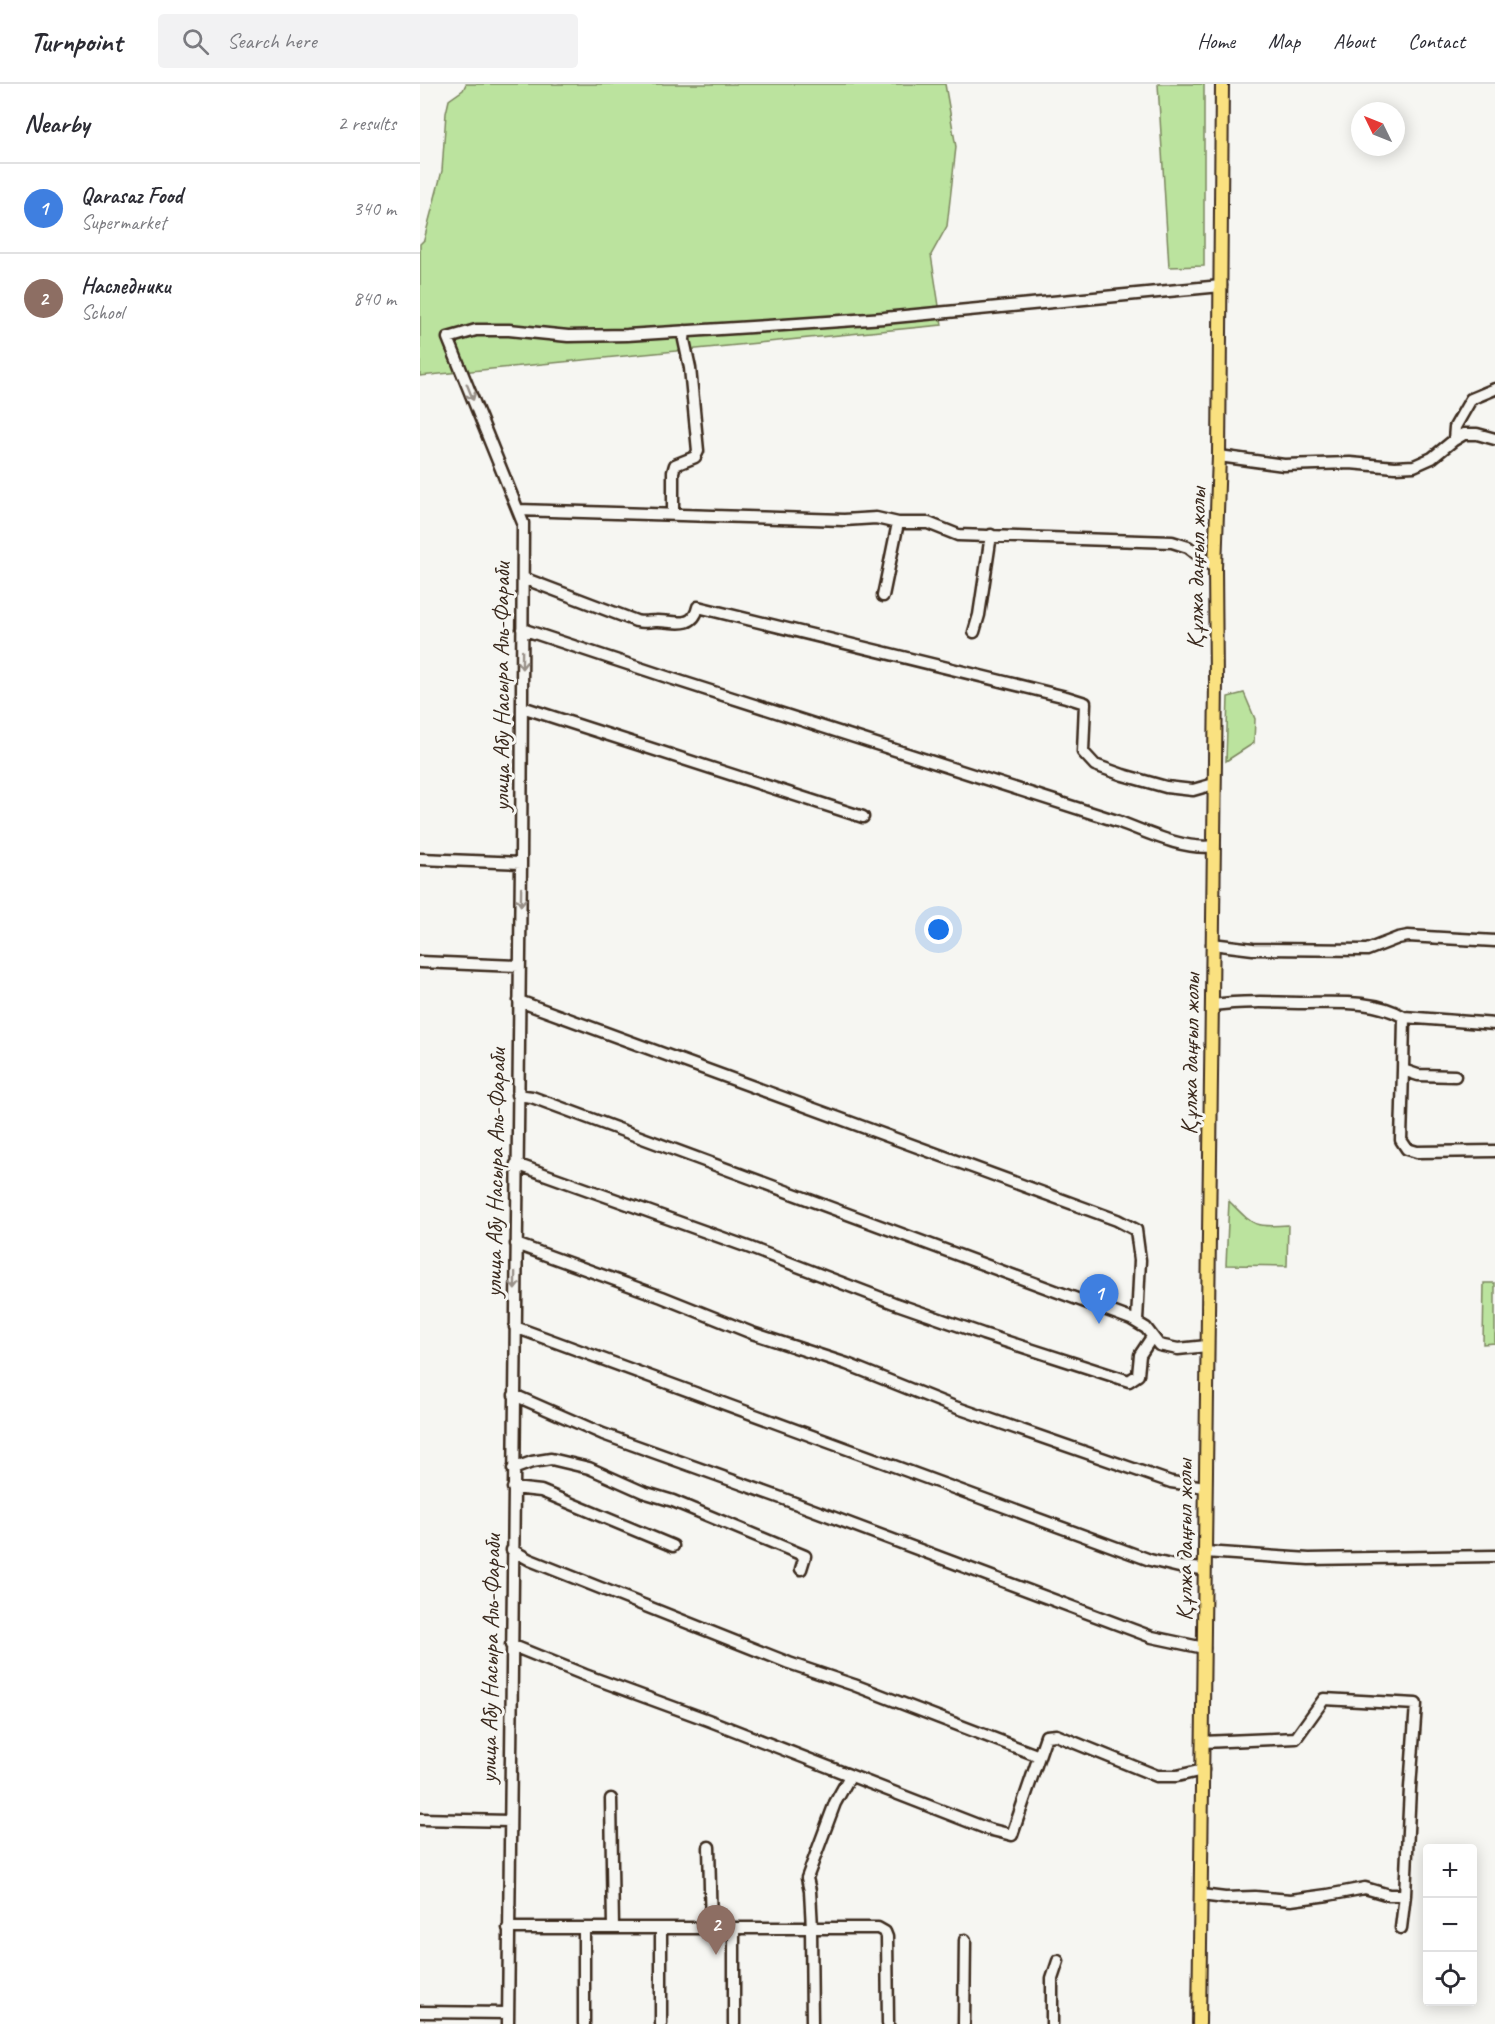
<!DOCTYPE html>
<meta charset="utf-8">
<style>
body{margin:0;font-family:Caveat,sans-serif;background:#f2f2f3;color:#2b2b33}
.controls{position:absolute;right:18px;bottom:18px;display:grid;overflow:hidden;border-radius:6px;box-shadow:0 3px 15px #0003}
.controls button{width:54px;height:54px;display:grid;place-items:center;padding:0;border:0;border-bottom:2px solid #e1e1e2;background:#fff;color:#2b2b33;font:30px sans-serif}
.compass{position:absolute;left:931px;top:18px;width:54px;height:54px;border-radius:50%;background:#fff;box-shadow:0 3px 15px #0003;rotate:313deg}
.you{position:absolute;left:519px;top:846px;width:21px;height:21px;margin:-15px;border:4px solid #fff;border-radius:50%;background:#1a73e8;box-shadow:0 0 0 9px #1a73e833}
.badge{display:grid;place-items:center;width:39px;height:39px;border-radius:50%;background:#db2777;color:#fff;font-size:20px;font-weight:700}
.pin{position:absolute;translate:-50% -50px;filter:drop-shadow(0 2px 3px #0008)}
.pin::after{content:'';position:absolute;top:32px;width:21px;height:18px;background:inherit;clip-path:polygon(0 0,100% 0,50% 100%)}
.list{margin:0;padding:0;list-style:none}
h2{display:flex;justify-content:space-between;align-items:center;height:78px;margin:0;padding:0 24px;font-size:26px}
h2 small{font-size:20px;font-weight:400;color:#7c7c81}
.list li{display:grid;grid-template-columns:39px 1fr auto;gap:18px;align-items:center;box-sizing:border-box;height:90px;padding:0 24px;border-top:2px solid #e1e1e2}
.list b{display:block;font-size:22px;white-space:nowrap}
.list p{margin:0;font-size:20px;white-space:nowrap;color:#7c7c81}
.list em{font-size:20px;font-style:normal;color:#7c7c81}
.icon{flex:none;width:33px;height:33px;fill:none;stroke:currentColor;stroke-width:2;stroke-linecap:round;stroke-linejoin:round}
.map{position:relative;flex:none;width:1075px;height:1940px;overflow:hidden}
header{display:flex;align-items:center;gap:36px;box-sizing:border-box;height:84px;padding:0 30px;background:#fff;border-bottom:2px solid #e1e1e2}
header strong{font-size:28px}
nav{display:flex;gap:33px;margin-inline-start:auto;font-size:21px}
.search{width:420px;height:54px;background:#f2f2f3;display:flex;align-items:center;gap:15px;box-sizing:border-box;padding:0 21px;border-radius:6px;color:#7c7c81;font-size:22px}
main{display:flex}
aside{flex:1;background:#fff}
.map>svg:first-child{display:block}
.green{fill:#bbe39e;stroke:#7b865e;stroke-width:1.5}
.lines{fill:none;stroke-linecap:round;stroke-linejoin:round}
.minor-casing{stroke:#3b2a1e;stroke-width:15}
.major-casing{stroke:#3b2a1e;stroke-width:16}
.minor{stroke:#f6f6f2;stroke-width:10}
.major{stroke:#fae180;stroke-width:12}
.oneway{stroke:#989088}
.labels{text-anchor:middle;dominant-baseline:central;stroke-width:6;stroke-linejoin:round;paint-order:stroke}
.street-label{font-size:24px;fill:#3b2a1e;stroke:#f6f6f2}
</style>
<header>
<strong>Turnpoint</strong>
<div class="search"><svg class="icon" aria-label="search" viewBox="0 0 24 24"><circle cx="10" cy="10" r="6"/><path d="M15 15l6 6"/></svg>Search here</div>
<nav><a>Home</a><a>Map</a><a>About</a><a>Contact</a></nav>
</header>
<main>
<aside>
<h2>Nearby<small>2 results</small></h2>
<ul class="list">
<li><span class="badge" style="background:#3f7fe0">1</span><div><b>Qarasaz Food</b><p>Supermarket</p></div><em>340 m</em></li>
<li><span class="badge" style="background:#8d6e63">2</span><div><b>Наследники</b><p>School</p></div><em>840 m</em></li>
</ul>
</aside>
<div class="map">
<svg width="1075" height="1940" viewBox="0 0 1075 1940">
<rect width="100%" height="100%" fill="#f6f6f2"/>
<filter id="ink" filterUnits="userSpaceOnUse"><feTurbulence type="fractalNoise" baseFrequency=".0167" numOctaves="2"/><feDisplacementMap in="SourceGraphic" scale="12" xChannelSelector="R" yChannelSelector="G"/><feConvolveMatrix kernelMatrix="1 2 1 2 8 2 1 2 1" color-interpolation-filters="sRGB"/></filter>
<g filter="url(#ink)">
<path class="green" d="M46,0H525L536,63L527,142L511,171L522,241L0,292V160L4,156L22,87L26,29L29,16L43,6Z
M738,0H784V182L749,183Z
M824,609L835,635L834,659L806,677L808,613Z
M809,1117C833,1141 833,1144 868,1141L867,1182L806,1181Z
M1064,1199H1075V1259L1063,1260Z"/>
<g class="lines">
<g class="minor-casing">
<path id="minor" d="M1034,356L1035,343L1051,315L1075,305
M799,372L864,381L930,379L975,383L994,382L1012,374L1034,356L1044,350H1057L1075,355
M98,426L424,436L456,434L478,439H508L538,451L752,458L768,463L795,484
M253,430V388L255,381L275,373L278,367L270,284L264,256L265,247
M103,494L216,537C224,539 228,537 236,537C251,536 273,547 278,523L646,613L665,619L663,668L675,681L703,691L746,703L773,706L794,700
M463,512L478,439
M102,545L253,595L697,737C724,747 765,767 794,762
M554,548L559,531L571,451
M102,623L443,733
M0,775L101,779
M792,860L833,865L947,866L978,854L988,852L1075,857
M0,878L99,882
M99,917L697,1136L716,1146L720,1176L717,1237
M792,921C822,917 850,918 880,919C915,919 953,915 984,933L1075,940
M984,933L983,986L998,991L1035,992
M983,986L981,1056L987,1065L997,1068L1075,1067
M97,1011L112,1013L711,1235L726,1244L739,1261L758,1265L787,1262
M96,1080L328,1163L474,1219L563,1250L709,1297L718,1291L720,1271L732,1253
M96,1160L242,1213L332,1249L427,1280L532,1322L751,1398L785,1403
M95,1243L730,1476L759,1483L785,1485
M94,1311L183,1350L364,1415L732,1553L784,1564
M93,1385L112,1378L131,1375L169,1384L223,1408L253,1417L385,1472L381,1485
M93,1404L121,1407L253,1462
M92,1466L110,1476L369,1579L434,1601L619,1672
M785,1468L889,1475L1075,1472
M91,1561L165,1591L288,1636L568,1745L592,1751L626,1652L636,1651L737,1692H757L783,1686
M783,1658L876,1654L904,1615L996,1620L990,1704L985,1811
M191,1715L193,1844
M0,1735L89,1737
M289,1763L291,1844
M781,1811L805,1814L835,1813L871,1816L908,1811L945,1804L969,1811H985L981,1844
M88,1844H458L465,1848L467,1853L468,1940
M391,1844L392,1940
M392,1844L390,1807L387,1794L415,1719L430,1692
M0,1928L88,1929
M88,1940L101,779L103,439L28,254L56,246H89L148,252L207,251L363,241L464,234L801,202
M164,1940V1844
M241,1940V1844
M314,1940V1844
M544,1940L545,1856
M632,1940V1895L638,1877"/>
</g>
<g class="major-casing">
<path id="major" d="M779,1940L796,598L795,484L799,372L802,0"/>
</g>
<use href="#minor" class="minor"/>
<use href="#major" class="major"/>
</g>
<defs><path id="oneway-shaft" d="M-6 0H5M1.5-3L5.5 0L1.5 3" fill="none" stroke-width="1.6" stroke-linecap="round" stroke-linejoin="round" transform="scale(1.5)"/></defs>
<g class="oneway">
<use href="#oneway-shaft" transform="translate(50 308) rotate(68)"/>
<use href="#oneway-shaft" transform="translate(102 576) rotate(91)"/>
<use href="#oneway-shaft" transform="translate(101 813) rotate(91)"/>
<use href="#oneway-shaft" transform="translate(95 1197) rotate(91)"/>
</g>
</g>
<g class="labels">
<g class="street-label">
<text transform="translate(776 484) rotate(-89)">Құлжа даңғыл жолы</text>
<text transform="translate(81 603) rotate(-90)">улица Абу Насыра Аль-Фараби</text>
<text transform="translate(770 970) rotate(-89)">Құлжа даңғыл жолы</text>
<text transform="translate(75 1089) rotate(-89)">улица Абу Насыра Аль-Фараби</text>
<text transform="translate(764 1456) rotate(-90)">Құлжа даңғыл жолы</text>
<text transform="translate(70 1575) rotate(-89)">улица Абу Насыра Аль-Фараби</text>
</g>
</g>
</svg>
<div class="controls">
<button>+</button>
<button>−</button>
<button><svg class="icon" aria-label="locate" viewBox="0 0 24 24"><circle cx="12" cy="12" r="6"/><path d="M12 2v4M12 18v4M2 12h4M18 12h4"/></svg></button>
</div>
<svg class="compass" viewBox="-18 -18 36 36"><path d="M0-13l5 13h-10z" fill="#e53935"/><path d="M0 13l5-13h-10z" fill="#7c7c81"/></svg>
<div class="you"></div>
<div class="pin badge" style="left:679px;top:1240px;background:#3f7fe0">1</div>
<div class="pin badge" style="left:296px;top:1871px;background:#8d6e63">2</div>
</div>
</main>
